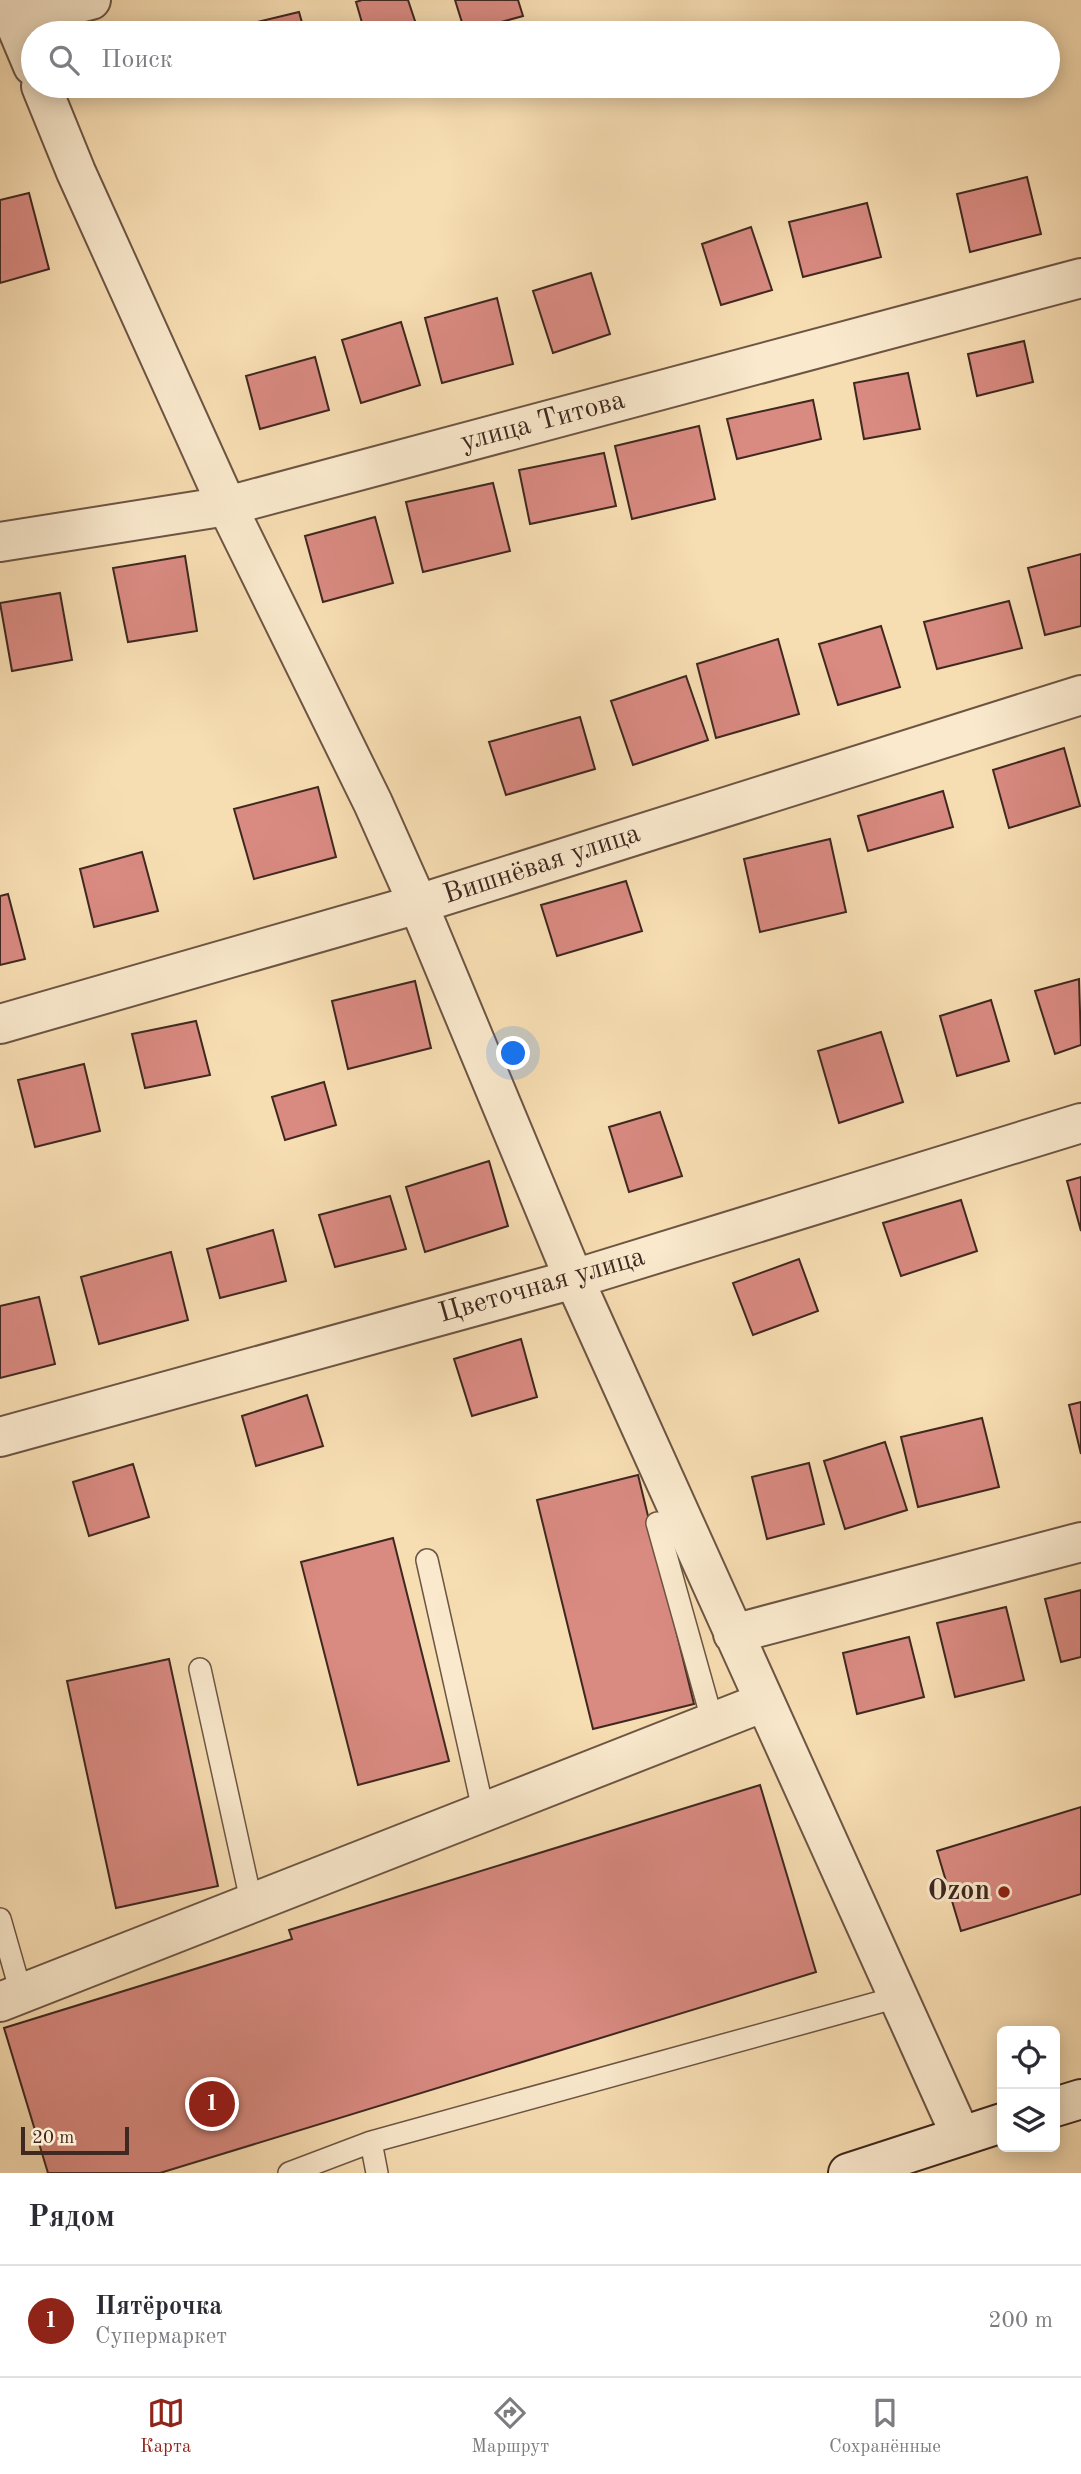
<!DOCTYPE html>
<html lang="ru">
<meta charset="utf-8">
<style>
body{margin:0;font-family:"Old Standard TT",serif;background:#f7f7f7;color:#2b2b33}
.controls{position:absolute;right:21px;bottom:21px;display:grid;overflow:hidden;border-radius:10px;box-shadow:0 4px 18px #0003}
.controls button{width:63px;height:63px;display:grid;place-items:center;padding:0;border:0;border-bottom:2px solid #e1e1e2;background:#fff;color:#2b2b33;font:35px sans-serif}
.scale{position:absolute;left:21px;bottom:18px;width:108px;box-sizing:border-box;padding-left:7px;border:4px solid #3f2820;border-top:0;font-size:19px;line-height:24px;white-space:nowrap;color:#3f2820;-webkit-text-stroke:5px #fae9cd;paint-order:stroke}
.you{position:absolute;left:514px;top:1054px;width:24px;height:24px;margin:-18px;border:5px solid #fff;border-radius:50%;background:#1a73e8;box-shadow:0 0 0 10px #1a73e833}
.badge{display:grid;place-items:center;width:46px;height:46px;border-radius:50%;background:#8f2418;color:#fff;font-size:23px;font-weight:700}
.pin{position:absolute;translate:-50% -50%;border:4px solid #fff;box-shadow:0 2px 7px #0006}
.list{margin:0;padding:0;list-style:none}
h2{display:flex;justify-content:space-between;align-items:center;height:91px;margin:0;padding:0 28px;font-size:30px}
h2 small{font-size:23px;font-weight:400;color:#7c7c81}
.list li{display:grid;grid-template-columns:46px 1fr auto;gap:21px;align-items:center;box-sizing:border-box;height:112px;padding:0 28px;border-top:2px solid #e1e1e2}
.list b{display:block;font-size:26px;white-space:nowrap}
.list p{margin:0;font-size:23px;white-space:nowrap;color:#7c7c81}
.list em{font-size:23px;font-style:normal;color:#7c7c81}
.icon{flex:none;width:38px;height:38px;fill:none;stroke:currentColor;stroke-width:2;stroke-linecap:round;stroke-linejoin:round}
.map{position:relative;flex:none;width:1081px;height:2173px;overflow:hidden}
.search{position:absolute;background:#fff;box-shadow:0 4px 18px #0003;left:21px;right:21px;top:21px;height:77px;display:flex;align-items:center;gap:18px;box-sizing:border-box;padding:0 24px;border-radius:38px;color:#7c7c81;font-size:26px}
.sheet{height:203px;background:#fff}
nav{display:flex;justify-content:space-around;align-items:center;box-sizing:border-box;height:98px;border-top:2px solid #e1e1e2;background:#fff;font-size:19px;color:#7c7c81}
nav a{display:grid;justify-items:center;gap:4px}
nav .on{color:#8f2418}
.map>svg:first-child{display:block}
.building{fill:#d98a81;stroke:#3f2820;stroke-width:2}
.lines{fill:none;stroke-linecap:round;stroke-linejoin:round}
.lane-casing{stroke:#6d5544;stroke-width:24}
.street-casing{stroke:#6d5544;stroke-width:42}
.secondary-casing{stroke:#3f2820;stroke-width:42}
.lane{stroke:#fae9cd;stroke-width:21}
.street{stroke:#fae9cd;stroke-width:38}
.secondary{stroke:#fae9cd;stroke-width:38}
.poi-dot{fill:#8f2418;stroke:#fae9cd;stroke-width:2.5}
.labels{text-anchor:middle;dominant-baseline:central;stroke-width:6;stroke-linejoin:round;paint-order:stroke}
.street-label{font-size:28px;fill:#3f2820;stroke:#fae9cd}
.poi-label{font-size:28px;font-weight:bold;fill:#3f2820;stroke:#fae9cd;text-anchor:end}
</style>
<div class="map">
<svg width="1081" height="2173" viewBox="0 0 1081 2173">
<rect width="100%" height="100%" fill="#f7ddb2"/>
<filter id="stains"><feTurbulence type="fractalNoise" baseFrequency=".00286" numOctaves="4"/><feColorMatrix values="0 0 0 0 .2 0 0 0 0 .09 0 0 0 0 .02 0 0 0 .5 -.17"/></filter>
<radialGradient id="worn" r=".72"><stop offset=".6" stop-color="#630" stop-opacity="0"/><stop offset="1" stop-color="#630" stop-opacity=".3"/></radialGradient>
<path class="building" d="M362,0H408L419,33H365L356,2Z
M455,0H518L523,16L465,32Z
M299,12L305,33H224L223,30Z
M1027,177L1041,234L970,252L957,194Z
M29,193L49,269L0,283V200Z
M867,203L881,257L803,277L789,222Z
M751,227L772,290L721,305L702,244Z
M591,273L610,334L553,353L533,291Z
M497,298L513,364L442,383L425,318Z
M401,322L420,385L361,403L342,340Z
M1024,341L1033,382L977,396L968,354Z
M315,357L329,410L260,429L246,376Z
M908,373L920,429L864,439L854,383Z
M813,400L821,439L737,459L727,419Z
M699,426L715,499L632,519L615,446Z
M604,453L616,506L530,524L519,470Z
M493,483L510,551L423,572L406,502Z
M375,517L393,583L323,602L305,536Z
M1081,554V626L1045,635L1028,568Z
M185,556L197,631L128,642L113,568Z
M60,593L72,660L12,671L0,603Z
M1009,601L1022,648L937,669L924,622Z
M881,626L900,687L838,705L819,644Z
M778,639L799,714L716,738L697,664Z
M686,676L708,740L633,765L611,701Z
M580,717L595,769L506,795L489,742Z
M1064,748L1080,806L1009,828L993,770Z
M318,787L336,857L254,879L234,809Z
M943,791L953,827L868,851L858,816Z
M830,839L846,912L760,932L744,859Z
M142,852L158,911L94,927L80,869Z
M626,881L642,931L557,956L541,905Z
M8,894L25,959L0,965V896Z
M1079,979L1081,1045L1055,1054L1035,991Z
M415,981L431,1048L348,1069L332,1001Z
M991,1000L1009,1061L957,1076L940,1016Z
M196,1021L210,1075L145,1088L132,1034Z
M881,1032L903,1102L839,1123L818,1051Z
M84,1064L100,1131L35,1147L18,1080Z
M324,1082L336,1125L285,1140L272,1097Z
M660,1112L682,1176L629,1192L609,1127Z
M489,1161L508,1226L425,1252L406,1187Z
M1081,1177V1231L1067,1181Z
M390,1196L406,1249L335,1267L319,1215Z
M961,1200L977,1251L901,1276L883,1223Z
M273,1230L286,1281L220,1298L207,1249Z
M171,1252L188,1320L99,1344L81,1277Z
M799,1259L818,1311L753,1335L733,1283Z
M39,1297L55,1364L0,1378V1306Z
M521,1339L537,1397L472,1416L454,1359Z
M307,1395L323,1446L256,1466L242,1416Z
M1081,1402V1454L1069,1405Z
M982,1418L999,1487L918,1507L901,1437Z
M885,1442L907,1510L845,1529L824,1461Z
M809,1463L824,1524L767,1539L752,1477Z
M133,1464L149,1517L89,1536L73,1482Z
M638,1475L694,1704L593,1729L537,1500Z
M393,1538L449,1761L358,1785L301,1562Z
M1081,1590V1657L1061,1662L1045,1599Z
M1006,1607L1024,1680L955,1697L937,1623Z
M909,1637L924,1697L857,1714L843,1653Z
M169,1659L218,1886L116,1908L67,1681Z
M760,1785L816,1972L160,2173H48L4,2028L292,1939L289,1930Z
M1081,1807V1894L961,1931L937,1851Z"/>
<g class="lines">
<g class="lane-casing">
<path id="lane" d="M657,1523L713,1723
M427,1560L484,1814
M200,1669L252,1905
M0,1919L22,1996
M371,2142L377,2173
M289,2173L371,2142L898,1997"/>
</g>
<g class="street-casing">
<path id="street" d="M5,0L33,66
M15,20L91,0
M41,86L76,172L227,506L373,803L418,904L574,1279L961,2136
M0,542L227,506L1081,278
M0,1024L418,904L1081,695
M0,1437L574,1279L1081,1123
M733,1634L1081,1542
M0,2002L764,1702"/>
</g>
<g class="secondary-casing">
<path id="secondary" d="M1055,2107L1081,2099
M848,2173L1002,2123"/>
</g>
<use href="#lane" class="lane"/>
<use href="#street" class="street"/>
<use href="#secondary" class="secondary"/>
</g>
<circle class="poi-dot" cx="1004" cy="1892" r="7"/>
<g class="labels">
<g class="street-label">
<text transform="translate(543 422) rotate(-15)">улица Титова</text>
<text transform="translate(542 865) rotate(-18)">Вишнёвая улица</text>
<text transform="translate(542 1286) rotate(-16)">Цветочная улица</text>
</g>
<g class="poi-label">
<text x="990" y="1892">Ozon</text>
</g>
</g>
<rect width="100%" height="100%" filter="url(#stains)"/>
<rect width="100%" height="100%" fill="url(#worn)"/>
</svg>
<div class="controls">
<button><svg class="icon" aria-label="locate" viewBox="0 0 24 24"><circle cx="12" cy="12" r="6"/><path d="M12 2v4M12 18v4M2 12h4M18 12h4"/></svg></button>
<button><svg class="icon" aria-label="layers" viewBox="0 0 24 24"><path d="M12 4l9 5-9 5-9-5zM3 14l9 5 9-5"/></svg></button>
</div>
<div class="scale">20 m</div>
<div class="you"></div>
<div class="pin badge" style="left:212px;top:2104px">1</div>
<div class="search"><svg class="icon" aria-label="search" viewBox="0 0 24 24"><circle cx="10" cy="10" r="6"/><path d="M15 15l6 6"/></svg>Поиск</div>
</div>
<section class="sheet">
<h2>Рядом<small></small></h2>
<ul class="list">
<li><span class="badge">1</span><div><b>Пятёрочка</b><p>Супермаркет</p></div><em>200 m</em></li>
</ul>
</section>
<nav>
<a class="on"><svg class="icon" aria-label="map" viewBox="0 0 24 24"><path d="M3 6l6-2 6 2 6-2v14l-6 2-6-2-6 2zM9 4v14M15 6v14"/></svg>Карта</a>
<a><svg class="icon" aria-label="directions" viewBox="0 0 24 24"><path d="M12 3l9 9-9 9-9-9zM9 14v-3h6M13 9l2 2-2 2"/></svg>Маршрут</a>
<a><svg class="icon" aria-label="saved" viewBox="0 0 24 24"><path d="M7 4h10v16l-5-4-5 4z"/></svg>Сохранённые</a>
</nav>
